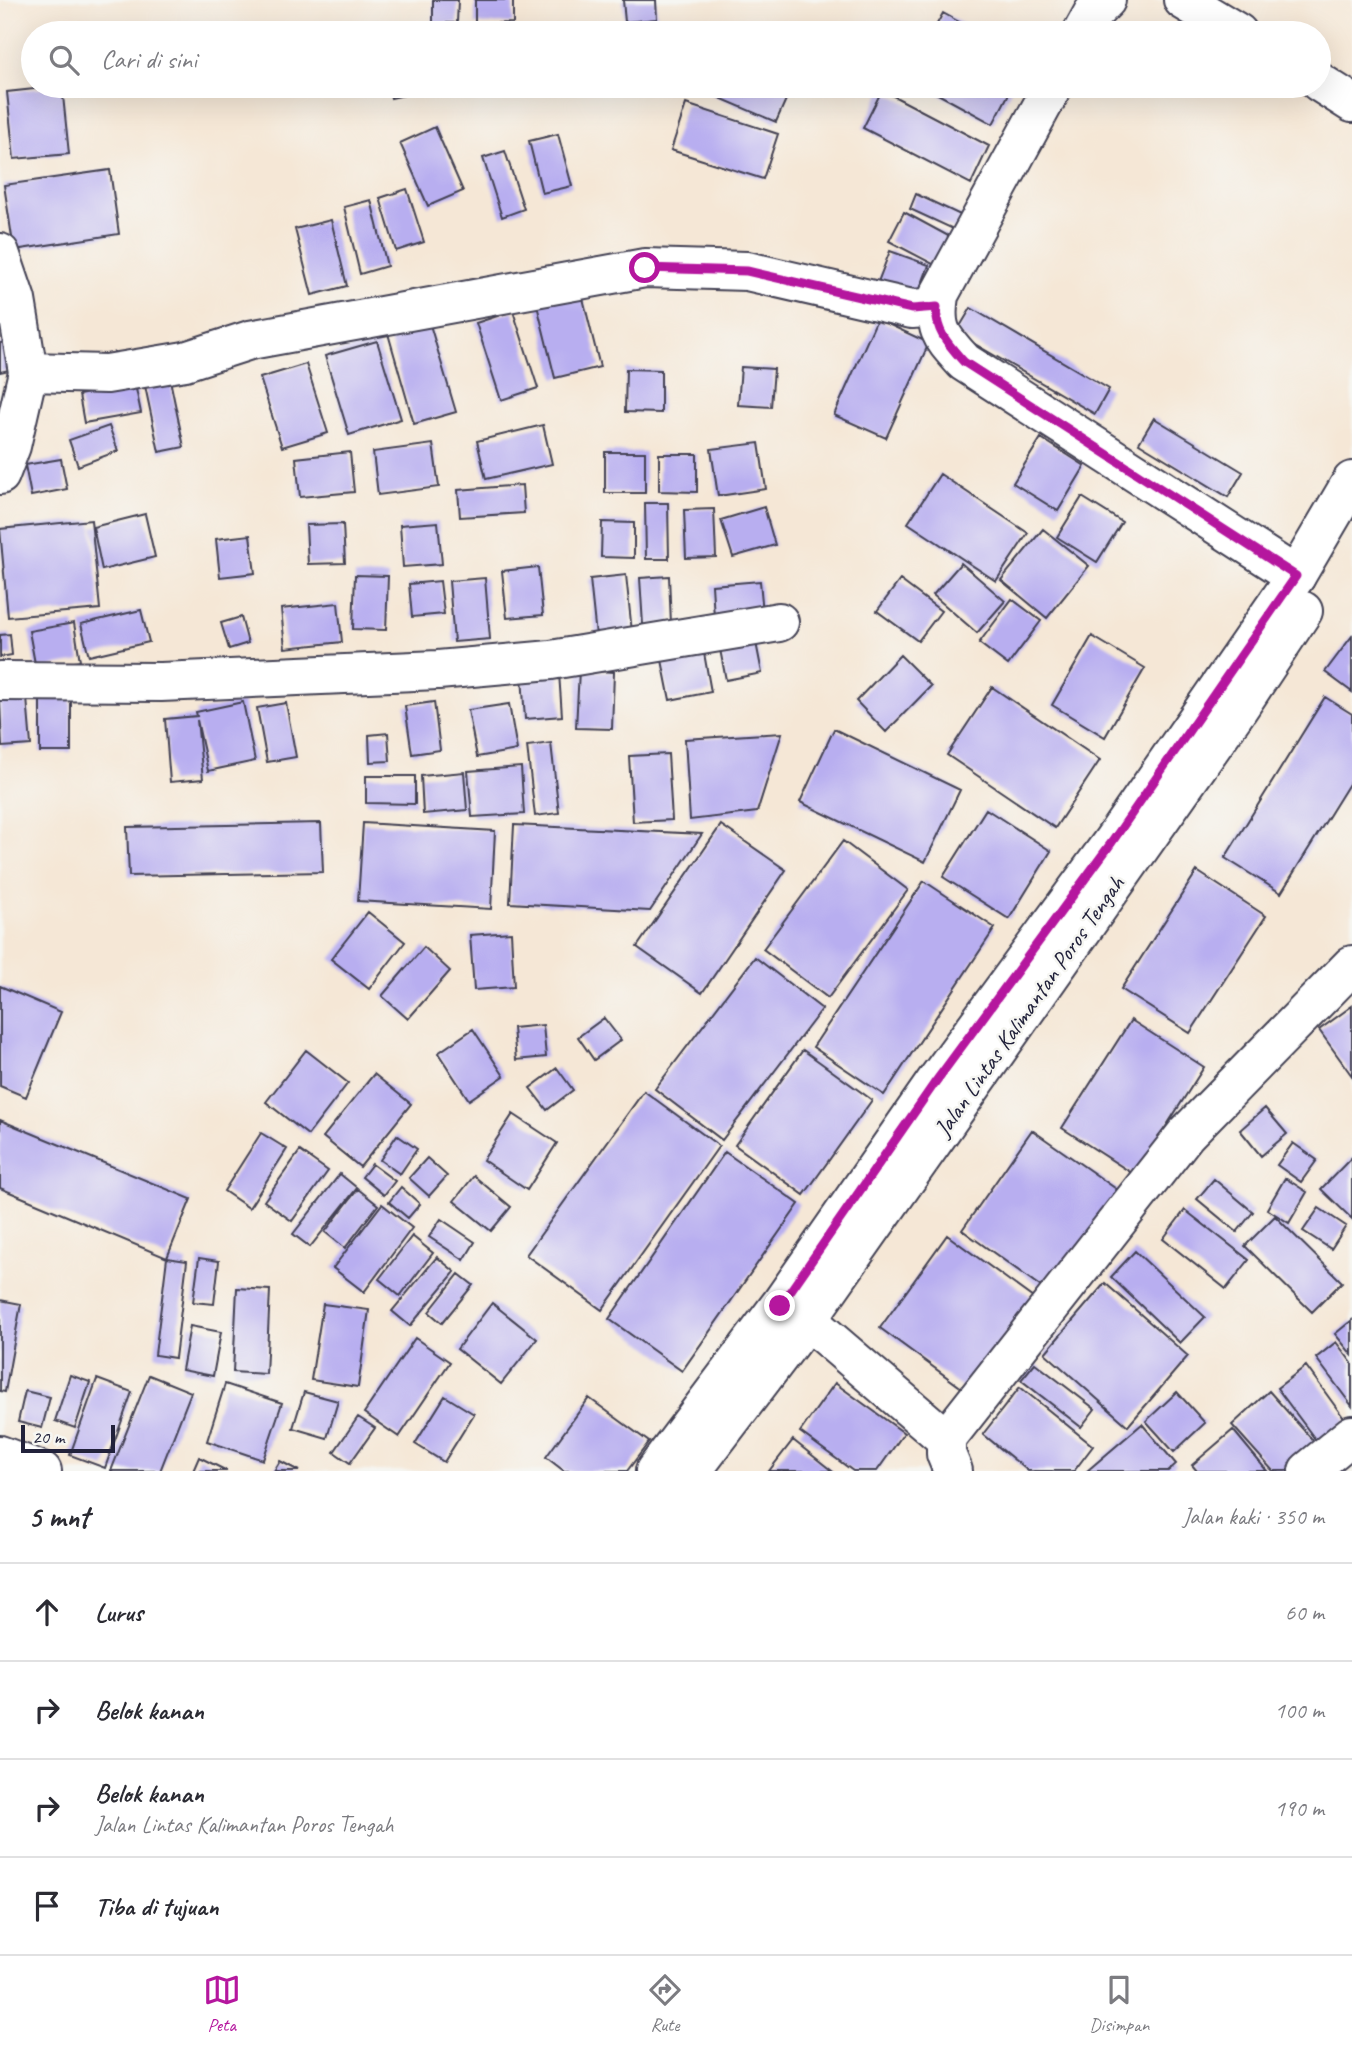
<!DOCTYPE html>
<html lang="id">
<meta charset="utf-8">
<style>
body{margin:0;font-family:Caveat,sans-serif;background:#f2f2f3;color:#2b2b33}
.scale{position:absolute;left:21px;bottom:18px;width:94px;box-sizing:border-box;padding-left:7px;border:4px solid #22223b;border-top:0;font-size:19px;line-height:24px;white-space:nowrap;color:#22223b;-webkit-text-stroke:5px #f6f6f2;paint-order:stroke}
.stop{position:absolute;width:21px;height:21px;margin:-16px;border:5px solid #b5179e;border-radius:50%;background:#fff}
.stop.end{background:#b5179e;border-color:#fff;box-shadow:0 2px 7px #0008}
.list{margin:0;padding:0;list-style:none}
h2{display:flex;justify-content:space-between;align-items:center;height:91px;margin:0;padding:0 28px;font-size:30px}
h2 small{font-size:23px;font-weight:400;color:#7c7c81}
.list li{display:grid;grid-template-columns:46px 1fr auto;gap:21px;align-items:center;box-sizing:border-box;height:98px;padding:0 28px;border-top:2px solid #e1e1e2}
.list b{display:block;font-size:26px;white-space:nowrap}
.list p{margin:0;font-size:23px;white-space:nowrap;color:#7c7c81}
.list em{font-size:23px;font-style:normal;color:#7c7c81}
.icon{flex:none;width:38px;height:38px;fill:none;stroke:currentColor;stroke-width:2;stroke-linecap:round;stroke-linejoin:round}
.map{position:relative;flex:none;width:1352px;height:1471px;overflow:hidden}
.search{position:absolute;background:#fff;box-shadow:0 7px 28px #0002;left:21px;right:21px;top:21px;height:77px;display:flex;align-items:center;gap:18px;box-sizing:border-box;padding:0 24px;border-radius:38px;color:#7c7c81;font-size:26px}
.sheet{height:483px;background:#fff}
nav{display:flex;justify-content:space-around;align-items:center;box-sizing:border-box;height:98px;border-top:2px solid #e1e1e2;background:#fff;font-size:19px;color:#7c7c81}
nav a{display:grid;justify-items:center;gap:4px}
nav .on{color:#b5179e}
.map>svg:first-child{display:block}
.building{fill:#b8aef0}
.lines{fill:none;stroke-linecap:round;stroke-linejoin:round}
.street-casing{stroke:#424052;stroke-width:42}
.primary-casing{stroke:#424052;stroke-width:42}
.street{stroke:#fff;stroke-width:38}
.primary{stroke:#fff;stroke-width:38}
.route{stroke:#b5179e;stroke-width:9}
.labels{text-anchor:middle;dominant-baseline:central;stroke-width:5;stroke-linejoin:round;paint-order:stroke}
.street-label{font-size:24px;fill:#22223b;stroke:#f6f6f2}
</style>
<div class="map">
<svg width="1352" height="1471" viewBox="0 0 1352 1471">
<rect width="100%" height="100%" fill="#f6f6f2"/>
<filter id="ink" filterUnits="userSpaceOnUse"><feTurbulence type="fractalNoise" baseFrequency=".0143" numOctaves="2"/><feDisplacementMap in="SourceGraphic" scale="14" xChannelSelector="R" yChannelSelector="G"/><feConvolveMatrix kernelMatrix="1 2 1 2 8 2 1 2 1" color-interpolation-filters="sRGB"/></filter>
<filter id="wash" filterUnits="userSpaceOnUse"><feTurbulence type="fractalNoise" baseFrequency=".00686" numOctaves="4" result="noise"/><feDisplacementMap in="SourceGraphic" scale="28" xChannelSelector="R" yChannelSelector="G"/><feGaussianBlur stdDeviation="1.57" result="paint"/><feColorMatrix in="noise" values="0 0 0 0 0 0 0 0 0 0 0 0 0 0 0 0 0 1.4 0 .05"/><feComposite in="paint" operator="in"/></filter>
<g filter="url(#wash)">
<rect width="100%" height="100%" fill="#f5e7d6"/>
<g id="blocks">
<path class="building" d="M433,0H458L457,23H433Z
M475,0H513V23L475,24Z
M623,0H656L657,19L625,22Z
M943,13L979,33H932Z
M415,23L418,33H375L374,32Z
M62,86L69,154L14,159L7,92Z
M388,86H430L431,89L391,98Z
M692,86H792L776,122Z
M923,86H1013L993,124Z
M882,90L989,146L971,184L863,128Z
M686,104L778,134L763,179L671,150Z
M435,127L463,191L428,206L400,143Z
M558,134L572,186L542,193L529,141Z
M505,151L524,209L502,217L483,158Z
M110,170L119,234L14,250L4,185Z
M407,189L424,242L396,251L380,198Z
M916,194L971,220L964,234L910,209Z
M371,200L387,266L360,274L344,207Z
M904,212L965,245L950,273L889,241Z
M331,220L347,286L312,295L295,229Z
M890,251L929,265L917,297L878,282Z
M581,290L600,367L555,378L536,301Z
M971,308L1109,389L1095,414L956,333Z
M513,311L538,388L501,400L476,323Z
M428,318L456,412L414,424L387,330Z
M877,319L929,343L886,438L834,415Z
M17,340L23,367L0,372V343Z
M377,341L401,419L349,435L325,356Z
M306,364L328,433L282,447L260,378Z
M741,367L774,369L771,407L738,405Z
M626,369L661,370V413L625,412Z
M170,380L184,447L159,452L145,386Z
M135,384L141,413L84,423L79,395Z
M1154,418L1243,472L1228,497L1139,443Z
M543,425L552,464L486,479L477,441Z
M109,426L118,451L78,466L69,440Z
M1041,438L1085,466L1058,511L1013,483Z
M759,443L766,489L718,496L711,449Z
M433,444L439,487L378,495L373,452Z
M350,452L354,492L300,497L296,458Z
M605,452H645V493H605Z
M659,454H697V492L659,491Z
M61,459L67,489L31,496L25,465Z
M940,474L1028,533L996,581L908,523Z
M522,485L524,513L460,517L458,490Z
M1082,497L1122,522L1097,562L1057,537Z
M645,503H668L669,559H646Z
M764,507L775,545L733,557L721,520Z
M714,509L716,557L686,558L684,510Z
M145,514L155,557L102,570L93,527Z
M91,520L100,609L8,617L0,529Z
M438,522L442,564L403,567L400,525Z
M602,522L634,523V558L601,557Z
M343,524L345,563L308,564L306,525Z
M1043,529L1089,566L1047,618L1001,580Z
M250,535L255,573L220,577L216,539Z
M961,563L1005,601L977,633L933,595Z
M538,567L543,615L507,618L502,571Z
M355,575L388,576L386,630L353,629Z
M626,575L632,632L596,636L590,579Z
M669,576L671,624L643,625L640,578Z
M485,578L490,639L454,642L449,581Z
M900,580L941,611L918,641L877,611Z
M440,581L444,614L412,617L409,584Z
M760,581L763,613L714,617L712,585Z
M1012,599L1041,621L1008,665L979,643Z
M338,603L342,642L285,648L281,609Z
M141,610L149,642L89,656L81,624Z
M241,617L248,643L229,649L221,623Z
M74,623L80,661L36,669L29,631Z
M753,627L762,673L726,680L717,634Z
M10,634L12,655L0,657V635Z
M1092,636L1145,668L1105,737L1052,705Z
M1352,636V692L1325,672Z
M702,642L711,692L670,700L660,650Z
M900,655L931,686L886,732L856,701Z
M579,670L614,672L612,729L576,728Z
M559,673L562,716L525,719L522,676Z
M992,687L1100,760L1055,828L947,755Z
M40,697H71V752H40Z
M1325,697L1352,714V779L1281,893L1225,858Z
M27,698L31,745L2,747L0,701Z
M243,702L255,761L208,771L197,720L203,779L170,782L165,719L197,716L196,712Z
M434,702L440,750L412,754L405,706Z
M286,703L296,757L267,762L257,708Z
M509,704L517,750L477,757L468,710Z
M834,729L960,790L925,862L800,802Z
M388,733L390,761L370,762L369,735Z
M782,733L757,812L690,820L685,739Z
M551,743L559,813L535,816L527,746Z
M668,754L672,820L633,822L629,756Z
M521,767L524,814L472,817L468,771Z
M464,772L467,810L423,814L421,776Z
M366,776H415V804L366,803Z
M986,809L1051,851L1009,919L943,877Z
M321,823L323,872L129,876L127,827Z
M363,823L495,831L491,909L358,901Z
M514,825L702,834L650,911L510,903Z
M721,825L786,870L702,993L637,947Z
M843,841L908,890L828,998L763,949Z
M1197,871L1266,916L1190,1033L1121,989Z
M924,881L995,928L884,1095L813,1047Z
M368,912L405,942L369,989L331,959Z
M511,932L514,987L474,990L470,935Z
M424,947L450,971L408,1019L382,996Z
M755,957L822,1009L722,1140L655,1089Z
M0,986L61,1012L26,1097L0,1086Z
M1352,1006V1076L1319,1030Z
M604,1018L621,1040L594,1060L578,1037Z
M1131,1020L1204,1067L1135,1175L1062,1128Z
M543,1025L546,1057L516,1060L513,1028Z
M473,1029L504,1076L469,1100L438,1053Z
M306,1050L348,1083L308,1135L266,1102Z
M803,1050L872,1100L804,1195L735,1145Z
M557,1068L573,1090L547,1110L530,1088Z
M374,1074L411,1104L360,1167L323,1137Z
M644,1091L719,1146L602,1310L526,1255Z
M1265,1108L1287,1134L1261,1156L1240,1130Z
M513,1114L557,1143L527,1190L483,1160Z
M0,1120L191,1199L167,1258L0,1188Z
M1032,1130L1122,1193L1051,1294L962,1230Z
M261,1133L287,1149L249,1208L224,1191Z
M397,1135L417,1149L400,1174L380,1160Z
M1293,1143L1317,1160L1301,1182L1277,1165Z
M300,1151L328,1171L292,1221L264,1201Z
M725,1152L799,1204L682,1371L609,1319Z
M1352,1157V1219L1321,1189Z
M427,1158L447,1176L429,1196L409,1178Z
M372,1164L395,1181L384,1195L362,1177Z
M340,1174L357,1188L310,1247L293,1234Z
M474,1176L511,1207L491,1231L454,1201Z
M1285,1178L1307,1192L1289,1223L1267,1209Z
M1214,1179L1253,1212L1237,1232L1197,1199Z
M401,1187L420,1204L408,1218L389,1202Z
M358,1189L378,1205L345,1248L325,1232Z
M382,1204L412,1228L364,1292L333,1268Z
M1319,1208L1346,1226L1331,1249L1303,1231Z
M1185,1210L1249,1260L1226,1289L1163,1239Z
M1275,1216L1342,1282L1312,1312L1245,1246Z
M441,1219L475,1242L464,1260L429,1237Z
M947,1235L1033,1298L966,1391L880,1328Z
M412,1236L433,1253L400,1296L379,1279Z
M1135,1251L1205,1317L1180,1343L1111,1277Z
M437,1257L455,1272L410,1326L392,1311Z
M167,1258L187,1261L175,1358L155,1355Z
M199,1258L219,1261L214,1304L193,1302Z
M459,1274L473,1285L442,1323L429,1312Z
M1105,1283L1188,1356L1128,1426L1045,1353Z
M237,1288L270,1290L266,1374L233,1372Z
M0,1300L21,1304L5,1392L0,1391Z
M492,1303L537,1339L501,1384L457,1349Z
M323,1304L369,1310L358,1387L311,1380Z
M1352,1320V1355L1335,1334Z
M190,1326L221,1332L213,1376L182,1370Z
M415,1338L450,1362L399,1437L364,1413Z
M1336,1342L1352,1363V1406L1316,1358Z
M1035,1363L1095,1409L1081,1427L1021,1380Z
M1306,1366L1346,1421L1318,1443L1277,1388Z
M70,1375L90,1382L75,1428L55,1421Z
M149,1375L191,1392L160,1471H111Z
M97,1379L132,1392L105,1468L70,1455Z
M835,1383L904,1433L877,1471H853L800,1432Z
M225,1384L282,1403L263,1460L207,1441Z
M1020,1387L1093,1446L1074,1471H1028L983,1434Z
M25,1391L50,1397L42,1428L18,1422Z
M1269,1391L1316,1444L1286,1471H1273L1232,1425Z
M304,1392L338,1401L327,1438L293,1428Z
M1177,1392L1205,1423L1174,1452L1146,1421Z
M445,1396L474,1414L444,1462L415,1444Z
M589,1398L649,1442L627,1471H564L546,1457Z
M358,1417L375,1428L350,1463L334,1452Z
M1142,1424L1176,1464L1168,1471H1087Z
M1233,1430L1267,1471H1197L1192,1465Z
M793,1440L832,1471H769Z
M199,1457L227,1471H193Z
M280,1461L299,1471H274Z"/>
</g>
</g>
<g filter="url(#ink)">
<use href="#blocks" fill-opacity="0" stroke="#424052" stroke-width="2"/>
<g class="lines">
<g class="street-casing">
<path id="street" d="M1183,0L1238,33
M1082,33L1093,13L1106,0
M1319,82L1352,103
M1053,86L939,295C934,331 941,336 964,362L1296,576
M0,253L16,300L28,372L11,446L0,475
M28,372L107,374L185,361L250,340L645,268L747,271L912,309L937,307
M0,681L161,682L438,670L551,660L779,622
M807,1320L946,1439
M0,1455L42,1471
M953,1471L946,1454V1439L1186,1134L1352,965
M1308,1471L1352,1435"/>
</g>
<g class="primary-casing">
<path id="primary" d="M655,1471L780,1305L934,1084L1112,842L1296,576L1352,481
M692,1471L807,1320L1238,709L1303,611"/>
</g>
<use href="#street" class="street"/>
<use href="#primary" class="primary"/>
</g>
</g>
<g class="lines" filter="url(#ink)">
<path class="route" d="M645,268L747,271L912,309L937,307C934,331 950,346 964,362L1296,576L1112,842L934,1084L780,1306"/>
</g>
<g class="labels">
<g class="street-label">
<text transform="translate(1029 1006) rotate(-55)">Jalan Lintas Kalimantan Poros Tengah</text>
</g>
</g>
</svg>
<div class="scale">20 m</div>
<div class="stop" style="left:645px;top:268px"></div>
<div class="stop end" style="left:780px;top:1306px"></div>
<div class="search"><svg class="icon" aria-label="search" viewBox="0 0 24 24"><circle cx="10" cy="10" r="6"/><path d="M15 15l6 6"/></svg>Cari di sini</div>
</div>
<section class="sheet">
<h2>5 mnt<small>Jalan kaki · 350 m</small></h2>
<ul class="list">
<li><svg class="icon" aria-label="ahead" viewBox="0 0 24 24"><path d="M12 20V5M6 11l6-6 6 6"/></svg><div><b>Lurus</b></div><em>60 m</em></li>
<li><svg class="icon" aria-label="right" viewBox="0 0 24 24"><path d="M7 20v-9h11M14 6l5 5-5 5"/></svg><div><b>Belok kanan</b></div><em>100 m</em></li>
<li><svg class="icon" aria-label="right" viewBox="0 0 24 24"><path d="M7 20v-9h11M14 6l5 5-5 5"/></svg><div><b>Belok kanan</b><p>Jalan Lintas Kalimantan Poros Tengah</p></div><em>190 m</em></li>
<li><svg class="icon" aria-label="arrive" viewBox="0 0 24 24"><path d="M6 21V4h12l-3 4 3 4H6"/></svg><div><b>Tiba di tujuan</b></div></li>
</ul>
</section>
<nav>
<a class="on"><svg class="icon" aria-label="map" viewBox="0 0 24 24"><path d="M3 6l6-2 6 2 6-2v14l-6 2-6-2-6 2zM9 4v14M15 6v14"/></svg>Peta</a>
<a><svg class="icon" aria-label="directions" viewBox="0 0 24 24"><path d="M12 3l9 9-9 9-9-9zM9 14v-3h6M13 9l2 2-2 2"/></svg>Rute</a>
<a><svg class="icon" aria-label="saved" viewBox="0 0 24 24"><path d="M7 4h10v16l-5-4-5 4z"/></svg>Disimpan</a>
</nav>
